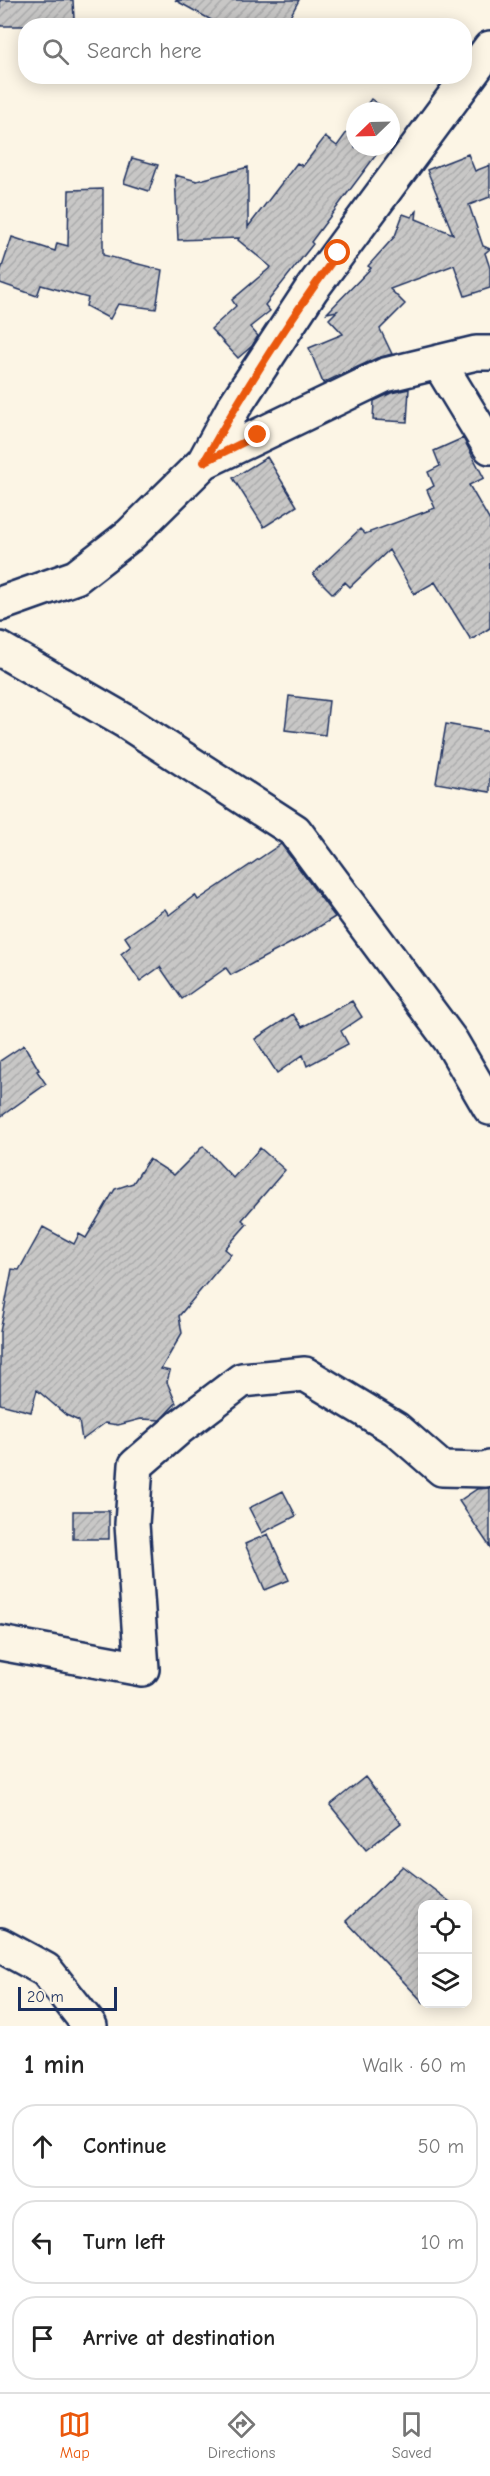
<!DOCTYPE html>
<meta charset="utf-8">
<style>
body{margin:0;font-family:"Comic Neue",sans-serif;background:#f2f2f2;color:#222}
.controls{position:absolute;right:18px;bottom:18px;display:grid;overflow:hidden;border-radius:12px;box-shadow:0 3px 15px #0003}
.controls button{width:54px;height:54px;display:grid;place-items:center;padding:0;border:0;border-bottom:2px solid #e0e0e0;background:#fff;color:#222;font:30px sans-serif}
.compass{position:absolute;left:346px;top:102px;width:54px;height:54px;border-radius:50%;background:#fff;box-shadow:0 3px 15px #0003;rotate:247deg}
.scale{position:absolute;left:18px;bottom:15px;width:99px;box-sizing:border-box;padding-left:6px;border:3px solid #1b2f5e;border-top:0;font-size:16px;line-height:21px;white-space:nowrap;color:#1b2f5e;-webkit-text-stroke:4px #fcf5e5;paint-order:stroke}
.stop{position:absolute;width:18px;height:18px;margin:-14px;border:4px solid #ea580c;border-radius:50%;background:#fff}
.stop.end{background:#ea580c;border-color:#fff;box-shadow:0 2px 6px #0008}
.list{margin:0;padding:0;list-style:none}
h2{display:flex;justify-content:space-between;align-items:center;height:78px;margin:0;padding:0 24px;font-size:26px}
h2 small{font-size:20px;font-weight:400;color:#767676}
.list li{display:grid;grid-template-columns:39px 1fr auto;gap:18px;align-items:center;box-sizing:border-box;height:84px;margin:0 12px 12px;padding:0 12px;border:2px solid #e0e0e0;border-radius:24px}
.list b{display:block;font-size:22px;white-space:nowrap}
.list em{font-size:20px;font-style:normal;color:#767676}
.icon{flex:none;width:33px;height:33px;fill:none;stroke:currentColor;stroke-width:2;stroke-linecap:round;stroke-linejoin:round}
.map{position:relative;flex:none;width:490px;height:2026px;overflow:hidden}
.search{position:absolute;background:#fff;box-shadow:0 3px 15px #0003;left:18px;right:18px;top:18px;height:66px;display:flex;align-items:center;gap:15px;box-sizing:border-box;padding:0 21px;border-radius:24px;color:#767676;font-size:22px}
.sheet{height:366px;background:#fff}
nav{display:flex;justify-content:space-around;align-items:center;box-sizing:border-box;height:84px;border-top:2px solid #e0e0e0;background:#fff;font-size:16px;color:#767676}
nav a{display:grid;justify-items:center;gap:3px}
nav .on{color:#ea580c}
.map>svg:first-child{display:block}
.building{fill:url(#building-hatch);stroke:#1b2f5e;stroke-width:1.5}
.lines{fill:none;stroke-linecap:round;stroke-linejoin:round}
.street-casing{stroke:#1b2f5e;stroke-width:38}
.street{stroke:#fcf5e5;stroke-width:33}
.route{stroke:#ea580c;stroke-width:8}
</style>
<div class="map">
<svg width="490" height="2026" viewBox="0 0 490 2026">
<defs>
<pattern id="building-hatch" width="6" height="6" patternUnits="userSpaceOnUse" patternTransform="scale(1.5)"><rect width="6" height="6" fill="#c8c7c6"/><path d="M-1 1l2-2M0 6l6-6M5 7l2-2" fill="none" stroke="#ababac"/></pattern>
</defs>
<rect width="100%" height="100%" fill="#fcf5e5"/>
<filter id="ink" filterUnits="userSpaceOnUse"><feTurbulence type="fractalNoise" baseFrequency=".0167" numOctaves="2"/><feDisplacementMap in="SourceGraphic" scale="12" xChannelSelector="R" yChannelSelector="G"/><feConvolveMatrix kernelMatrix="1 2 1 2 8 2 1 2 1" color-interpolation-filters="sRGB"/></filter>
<g filter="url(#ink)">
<path class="building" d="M0,0H73L74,19H68L70,26H0Z
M175,0H299L285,26H222Z
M371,99L388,111H362Z
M355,121V147H382L311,242L313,244L265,305L270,311L250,327L258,336L252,346L238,358L211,329L236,306L232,300L271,267L238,240L239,238L178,240L175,175L197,181L248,167V227L297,163L303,166L325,137L337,146Z
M468,154L475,171L490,165V197L469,205L483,246L490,249L485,253L490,268V288L465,296L454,265L390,289L405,304L380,329L392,354L377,358L323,383L309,348L343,334L329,319L337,311L327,313L371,268L368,266L395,236L403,214L411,217L417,211L416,219L453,234L427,170Z
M132,158L158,165L149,191L124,183Z
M103,189V255L162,270L156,309L118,304L110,319L86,306L88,298L41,285L37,296L0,283V273L12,237L55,251L57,243L68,246L69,190Z
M409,389L407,422L373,420L374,401L391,393Z
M463,438L484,478L469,485L490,521V628L471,640L435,582L414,594L389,550L350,587L345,582L333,594L313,574L360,529L365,534L435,508L427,490L434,486L428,472L440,466L434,451Z
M267,457L297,506L264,527L233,478Z
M289,696L329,701L325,735L285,730Z
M446,724L490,732V792L436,783Z
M281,844L335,917L304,936L231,975L226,968L182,999L160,967L140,981L121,954L131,946L125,937L165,909L169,915L195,895L198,900Z
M352,1001L362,1017L341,1031L348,1044L307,1066L303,1055L277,1073L255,1039L293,1014L302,1027Z
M24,1045L39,1070L37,1071L46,1084L0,1117V1061Z
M203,1146L233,1178L260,1148L285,1170L242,1220L247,1224L225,1249L231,1254L179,1316L182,1333L161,1369L170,1371L167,1382L176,1403L160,1420L141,1419L118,1425L105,1423L82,1440L79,1421L66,1415L37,1390L31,1412L0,1404V1332L12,1269L19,1270L43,1227L74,1244L79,1234L86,1238L115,1189L133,1183L149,1159L174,1175Z
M490,1488V1547L459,1501L477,1489Z
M283,1491L296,1516L262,1533L249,1508Z
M73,1511H109V1539H73Z
M268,1534L289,1580L265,1590L245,1544Z
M365,1777L401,1823L366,1850L330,1805Z
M403,1866L454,1905H423V2002L346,1921Z"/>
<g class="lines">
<g class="street-casing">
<path id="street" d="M439,363L490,447
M204,462L385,375L476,353H490
M0,604L76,577L130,535L204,462L234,407L311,290L490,48
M0,649L125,721L295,831L451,1041L490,1108
M0,1643L142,1669L132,1524L136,1465L180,1427L242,1380L305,1374L396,1429L442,1469L486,1470L490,1468
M0,1945L46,1970L90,2026"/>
</g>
<use href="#street" class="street"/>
</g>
</g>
<g class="lines" filter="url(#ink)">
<path class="route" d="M258,435L204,462C244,390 289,320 338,253"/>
</g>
</svg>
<div class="controls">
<button><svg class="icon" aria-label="locate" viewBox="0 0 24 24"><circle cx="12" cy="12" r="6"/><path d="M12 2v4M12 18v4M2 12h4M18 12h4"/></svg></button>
<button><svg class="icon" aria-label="layers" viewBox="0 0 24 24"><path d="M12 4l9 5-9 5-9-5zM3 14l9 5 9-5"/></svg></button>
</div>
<svg class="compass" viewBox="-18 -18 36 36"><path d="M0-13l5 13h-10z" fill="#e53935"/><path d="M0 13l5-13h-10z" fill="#767676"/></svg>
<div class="scale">20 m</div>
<div class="stop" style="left:338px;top:253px"></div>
<div class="stop end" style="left:258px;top:435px"></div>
<div class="search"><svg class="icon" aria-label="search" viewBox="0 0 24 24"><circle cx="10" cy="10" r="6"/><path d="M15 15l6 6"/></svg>Search here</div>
</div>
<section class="sheet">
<h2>1 min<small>Walk · 60 m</small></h2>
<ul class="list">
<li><svg class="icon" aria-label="ahead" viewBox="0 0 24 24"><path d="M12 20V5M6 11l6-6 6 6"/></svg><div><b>Continue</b></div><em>50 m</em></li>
<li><svg class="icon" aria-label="left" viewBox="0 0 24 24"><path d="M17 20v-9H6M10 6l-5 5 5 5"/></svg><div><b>Turn left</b></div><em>10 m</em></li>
<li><svg class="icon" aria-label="arrive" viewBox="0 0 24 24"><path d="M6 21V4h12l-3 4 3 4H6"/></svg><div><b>Arrive at destination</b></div></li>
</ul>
</section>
<nav>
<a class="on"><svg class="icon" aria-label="map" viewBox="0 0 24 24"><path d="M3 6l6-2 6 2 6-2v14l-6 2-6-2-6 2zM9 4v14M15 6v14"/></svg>Map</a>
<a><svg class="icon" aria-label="directions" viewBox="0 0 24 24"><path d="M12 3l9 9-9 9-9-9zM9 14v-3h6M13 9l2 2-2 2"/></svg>Directions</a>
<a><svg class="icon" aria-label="saved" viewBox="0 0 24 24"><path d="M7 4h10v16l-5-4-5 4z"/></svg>Saved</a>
</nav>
